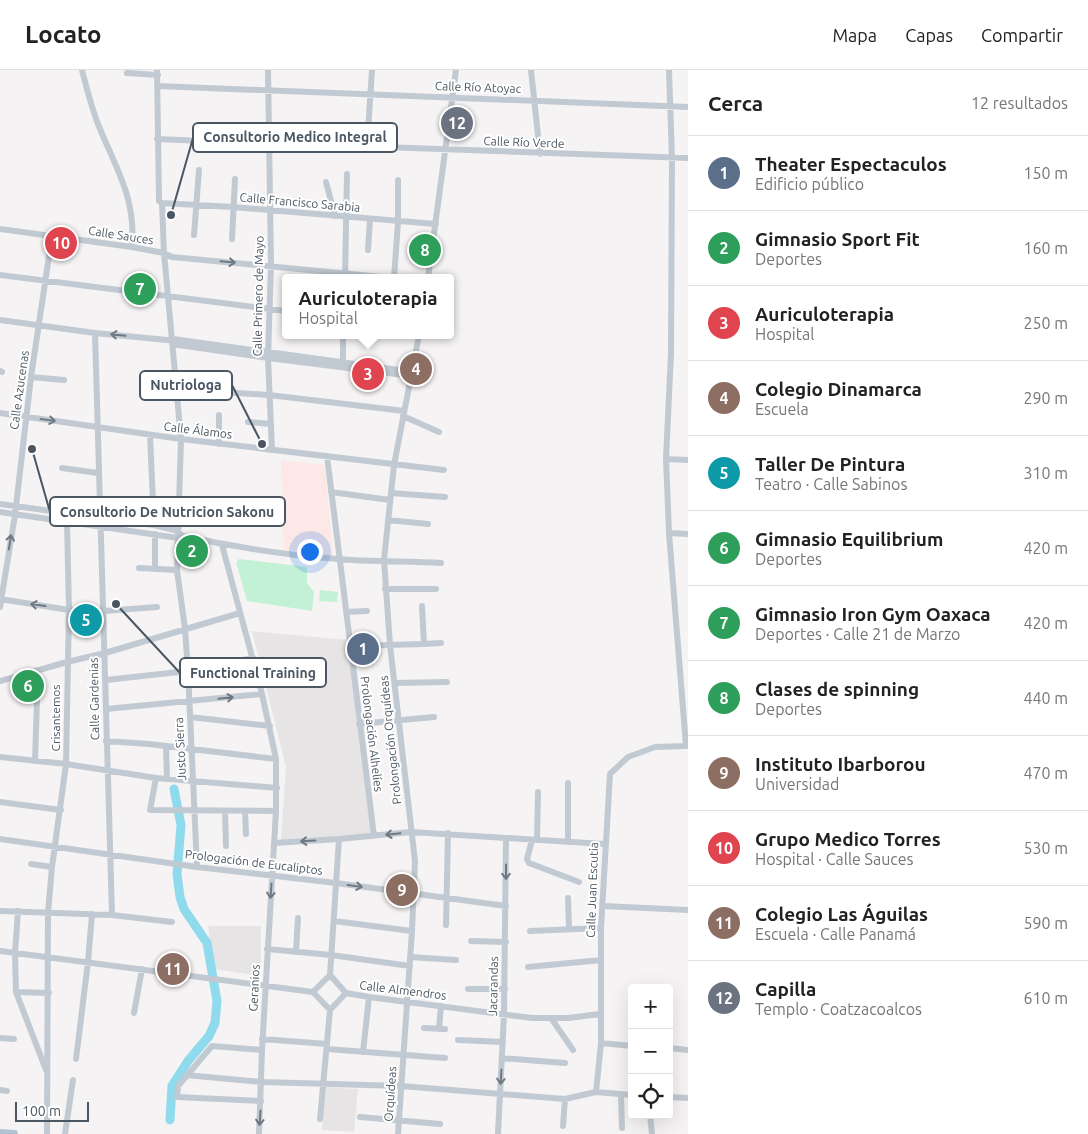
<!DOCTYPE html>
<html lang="es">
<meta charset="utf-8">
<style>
body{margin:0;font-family:Ubuntu,sans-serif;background:#f2f2f2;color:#222}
.controls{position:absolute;right:15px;bottom:15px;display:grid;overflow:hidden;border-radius:5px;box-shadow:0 5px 20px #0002}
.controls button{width:45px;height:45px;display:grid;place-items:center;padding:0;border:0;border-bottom:1px solid #e0e0e0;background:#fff;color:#222;font:25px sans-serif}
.scale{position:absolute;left:15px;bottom:12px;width:74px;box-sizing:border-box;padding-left:5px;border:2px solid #4a5661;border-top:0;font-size:14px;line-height:18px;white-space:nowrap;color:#4a5661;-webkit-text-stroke:4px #fff;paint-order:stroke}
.you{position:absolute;left:309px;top:481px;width:18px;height:18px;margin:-12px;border:4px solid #fff;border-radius:50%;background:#1a73e8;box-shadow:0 0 0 8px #1a73e833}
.badge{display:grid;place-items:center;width:32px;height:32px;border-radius:50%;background:#7c3aed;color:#fff;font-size:16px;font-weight:700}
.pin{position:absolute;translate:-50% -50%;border:2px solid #fff;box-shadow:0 1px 5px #0006}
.popup{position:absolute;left:282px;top:204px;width:172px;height:65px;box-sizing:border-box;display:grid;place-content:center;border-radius:5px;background:#fff;filter:drop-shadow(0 1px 4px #0005);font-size:16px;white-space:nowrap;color:#767676}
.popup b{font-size:19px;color:#222}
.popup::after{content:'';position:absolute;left:50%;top:100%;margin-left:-10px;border:10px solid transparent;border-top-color:#fff}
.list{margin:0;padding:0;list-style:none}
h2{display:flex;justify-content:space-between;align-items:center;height:65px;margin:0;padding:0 20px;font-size:21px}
h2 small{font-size:16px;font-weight:400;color:#767676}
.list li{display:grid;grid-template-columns:32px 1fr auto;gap:15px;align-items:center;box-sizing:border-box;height:75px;padding:0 20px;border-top:1px solid #e0e0e0}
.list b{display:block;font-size:19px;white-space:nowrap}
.list p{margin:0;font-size:16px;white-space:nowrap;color:#767676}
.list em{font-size:16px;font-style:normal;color:#767676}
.icon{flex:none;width:28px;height:28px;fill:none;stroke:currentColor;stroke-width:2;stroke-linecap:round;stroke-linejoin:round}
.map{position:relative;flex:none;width:688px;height:1064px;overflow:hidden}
header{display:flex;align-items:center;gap:30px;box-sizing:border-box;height:70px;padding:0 25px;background:#fff;border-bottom:1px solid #e0e0e0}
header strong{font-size:24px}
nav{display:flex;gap:28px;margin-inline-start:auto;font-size:18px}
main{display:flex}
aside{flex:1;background:#fff}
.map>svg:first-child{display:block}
.education{fill:#e6e4e5}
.medical{fill:#fce8e6}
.green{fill:#c3f1d5}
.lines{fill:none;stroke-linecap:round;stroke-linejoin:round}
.river{stroke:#90daee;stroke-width:9}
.minor{stroke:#c1cad2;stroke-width:6}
.major{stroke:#b3c2d1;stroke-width:8}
.oneway{stroke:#6e7983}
.labels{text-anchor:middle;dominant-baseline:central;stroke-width:4;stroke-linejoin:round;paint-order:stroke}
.street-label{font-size:12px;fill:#4a5661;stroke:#fff}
.leader{fill:none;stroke:#4a5661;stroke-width:2}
.callout-dot{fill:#4a5661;stroke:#fff;stroke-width:2}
.callout{fill:#fff;stroke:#4a5661;stroke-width:2}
.callout-label{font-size:14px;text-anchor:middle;font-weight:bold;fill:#4a5661}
</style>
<header>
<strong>Locato</strong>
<nav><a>Mapa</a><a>Capas</a><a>Compartir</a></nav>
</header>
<main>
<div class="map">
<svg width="688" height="1064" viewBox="0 0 688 1064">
<rect width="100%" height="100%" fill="#f5f3f3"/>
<path class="education" d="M252,561L347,570L373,765L281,770L286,697Z
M208,856H261V906L214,899Z
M325,1017L358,1019L354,1062L322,1060Z"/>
<path class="medical" d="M281,390L325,395L333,486L284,480Z"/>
<path class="green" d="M239,489L307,497V513L314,522L312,541L247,531L236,492Z
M320,520L338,522L337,532L319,531Z"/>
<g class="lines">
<path class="river" d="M170,1050L172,1016L188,991L209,966L215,953L217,931L207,873L184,839L180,827L177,804L181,755L174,719"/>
<path class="minor" d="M82,0C87,20 92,40 100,59C118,102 136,130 132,177
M157,0L159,131L162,133L164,183L181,369L177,500L185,559L188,601L197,797
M268,0L271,195L268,288L272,380
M531,0L540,84
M127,3L158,5
M158,16L688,37
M157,69L204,71
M270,73L688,88
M367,77L372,0
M326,112L335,146
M162,133L233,137L436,154
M0,159L132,177L164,183L172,187L392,208
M194,165L199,100
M232,169L235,109
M368,180L370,149
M0,205L286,241
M345,208L347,104
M394,208L398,152V110
M428,208L456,0
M0,250L95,263L167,270L173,269L413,302
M95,263L112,845
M343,265V294
M172,274L268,288L412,306
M0,301L2,302
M31,307L64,310
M177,319L269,325L404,341
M0,343L181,369L444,400
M219,345V374
M403,346L439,362
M248,352L270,354
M150,365L154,455
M327,386L374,766
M666,389L688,390
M62,398L98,403
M331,422L390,430
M391,423L445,427
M0,434L154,455L178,461L180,463
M0,442L178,468L183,466C234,477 286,485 338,489C372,492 407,491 441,493
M388,450L428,454
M669,463L688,464
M222,475L262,624L276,689V741L262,980L259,1064
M139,498L177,500
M155,499V464
M385,519H436
M0,529L69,540L104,541L157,537
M0,537L15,445L31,307L52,166
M346,542L367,541
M424,574L441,573
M350,576L424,574L422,536
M222,594L253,588
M106,610L188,601
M0,611L67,592L105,583L240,543
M395,613L447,612
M106,639L262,624
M190,647L270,656
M359,654L434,647
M106,671L149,674L276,689
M166,676L167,709
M0,687L66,694L156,708L277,718
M35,691L38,600
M156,708L150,740L276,741
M0,732L61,740
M225,741L226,776
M245,742L246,764
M0,769L197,797L336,813L506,836
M532,770L527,789L529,793L579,812
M537,770L538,722
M568,772V713
M274,773L339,769L411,762L604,774
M31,794L52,797
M568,828L569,859
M603,836L688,840
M0,841L112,845L172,852
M18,841L15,883L16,922L46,1000
M334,851L412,861
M446,855L448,763
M530,861L601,858
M471,871L506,872
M267,879L331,885L410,896
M0,881L313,922
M296,882L298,848
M410,887L456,890
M528,897L601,890
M330,905L339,769
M468,919H505
M16,922L49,923
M313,922L330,905L346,923L369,927L532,948H568L600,944
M313,922L330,940L346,923
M134,943L142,899
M551,948L573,980
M424,958L445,959
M439,959L441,936
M0,968L14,969
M262,969L327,974
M458,970L503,972
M601,973L632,976
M669,978L688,980
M327,979L445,988
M363,982L369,927
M502,988L565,993
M76,989L88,892L92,844
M186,1005L262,1012L401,1016L565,1029L596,1022L632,1025
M0,1020L7,1021
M596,1022L601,973V858L610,704L628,687L655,677L686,676L669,463L666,389L671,283L672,89L669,0
M621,1025L622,1058
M669,1027L688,1028
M261,1031L177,1027L178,1016L212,976L262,980
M650,1045L652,1064
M360,1047L440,1054
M320,1049L330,940
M563,1056L565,1029
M47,1064L48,843L52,797L66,694L69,540L67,452
M65,1064L73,1010
M398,1064L412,861L415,791L390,575L384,490L394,395L419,265
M498,1064L504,944L506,768"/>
<path class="major" d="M0,1063L14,1064"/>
</g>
<defs><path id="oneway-shaft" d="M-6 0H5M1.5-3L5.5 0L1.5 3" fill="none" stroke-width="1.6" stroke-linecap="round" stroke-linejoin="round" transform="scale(1.25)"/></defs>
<g class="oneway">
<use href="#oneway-shaft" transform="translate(228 192) rotate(5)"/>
<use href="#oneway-shaft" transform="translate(118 265) rotate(-174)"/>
<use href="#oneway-shaft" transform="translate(48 350) rotate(8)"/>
<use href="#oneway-shaft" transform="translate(10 472) rotate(-81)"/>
<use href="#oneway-shaft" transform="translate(38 535) rotate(-172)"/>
<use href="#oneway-shaft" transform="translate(226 628) rotate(-6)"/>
<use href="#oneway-shaft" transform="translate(393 764) rotate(174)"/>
<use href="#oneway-shaft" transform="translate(308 771) rotate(177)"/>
<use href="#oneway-shaft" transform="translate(506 802) rotate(90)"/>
<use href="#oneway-shaft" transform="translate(355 816) rotate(8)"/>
<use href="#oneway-shaft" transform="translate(271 821) rotate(94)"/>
<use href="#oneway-shaft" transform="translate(501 1007) rotate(93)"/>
<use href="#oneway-shaft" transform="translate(260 1048) rotate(94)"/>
</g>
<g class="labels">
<g class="street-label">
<text transform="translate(478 17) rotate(2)">Calle Río Atoyac</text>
<text transform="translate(524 72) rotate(2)">Calle Río Verde</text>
<text transform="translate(300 132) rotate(5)">Calle Francisco Sarabia</text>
<text transform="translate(121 165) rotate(9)">Calle Sauces</text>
<text transform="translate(258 226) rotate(-89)">Calle Primero de Mayo</text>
<text transform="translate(19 320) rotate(-82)">Calle Azucenas</text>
<text transform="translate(198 360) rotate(7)">Calle Álamos</text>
<text transform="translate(94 629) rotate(-91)">Calle Gardenias</text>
<text transform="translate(55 648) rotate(-90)">Crisantemos</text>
<text transform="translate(372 664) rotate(83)">Prolongación Alhelíes</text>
<text transform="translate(390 670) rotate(-96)">Prolongación Orquídeas</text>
<text transform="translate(180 679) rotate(-93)">Justo Sierra</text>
<text transform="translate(254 792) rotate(7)">Prologación de Eucaliptos</text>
<text transform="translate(592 820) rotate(-88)">Calle Juan Escutia</text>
<text transform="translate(493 916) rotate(-89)">Jacarandas</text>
<text transform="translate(254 918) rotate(-87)">Geranios</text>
<text transform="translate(403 920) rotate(7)">Calle Almendros</text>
<text transform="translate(390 1024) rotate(-86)">Orquídeas</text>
</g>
</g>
<path class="leader" d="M171 145L193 68M262 374L232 315M32 379L50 442M116 534L180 603"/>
<g class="callout-dot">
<circle cx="171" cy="145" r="5"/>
<circle cx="262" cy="374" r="5"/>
<circle cx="32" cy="379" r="5"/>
<circle cx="116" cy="534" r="5"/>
</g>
<g class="callout">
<rect x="193" y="53" width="204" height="29" rx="5"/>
<rect x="140" y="301" width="92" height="29" rx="5"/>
<rect x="50" y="427" width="235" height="29" rx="5"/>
<rect x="180" y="588" width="146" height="29" rx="5"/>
</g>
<g class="callout-label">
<text x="295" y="72">Consultorio Medico Integral</text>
<text x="186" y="320">Nutriologa</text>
<text x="167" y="447">Consultorio De Nutricion Sakonu</text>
<text x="253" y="608">Functional Training</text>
</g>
</svg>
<div class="controls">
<button>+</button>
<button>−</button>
<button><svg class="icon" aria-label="locate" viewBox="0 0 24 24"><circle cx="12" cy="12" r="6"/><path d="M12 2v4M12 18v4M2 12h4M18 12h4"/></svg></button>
</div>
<div class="scale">100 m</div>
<div class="you"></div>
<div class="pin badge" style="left:363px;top:579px;background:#5c6f8a">1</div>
<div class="pin badge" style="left:192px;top:481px;background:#2e9e5b">2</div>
<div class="pin badge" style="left:368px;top:304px;background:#e0444e">3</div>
<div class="popup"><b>Auriculoterapia</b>Hospital</div>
<div class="pin badge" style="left:416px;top:299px;background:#8d6e63">4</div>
<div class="pin badge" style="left:86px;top:550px;background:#0f9aa8">5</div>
<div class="pin badge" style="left:28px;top:616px;background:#2e9e5b">6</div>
<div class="pin badge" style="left:140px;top:219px;background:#2e9e5b">7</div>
<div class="pin badge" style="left:425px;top:180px;background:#2e9e5b">8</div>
<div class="pin badge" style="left:402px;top:820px;background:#8d6e63">9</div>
<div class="pin badge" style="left:61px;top:173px;background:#e0444e">10</div>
<div class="pin badge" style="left:173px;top:899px;background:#8d6e63">11</div>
<div class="pin badge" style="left:457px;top:53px;background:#6b7280">12</div>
</div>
<aside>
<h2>Cerca<small>12 resultados</small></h2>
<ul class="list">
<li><span class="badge" style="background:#5c6f8a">1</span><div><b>Theater Espectaculos</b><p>Edificio público</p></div><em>150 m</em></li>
<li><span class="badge" style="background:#2e9e5b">2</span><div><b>Gimnasio Sport Fit</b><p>Deportes</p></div><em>160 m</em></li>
<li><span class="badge" style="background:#e0444e">3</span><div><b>Auriculoterapia</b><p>Hospital</p></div><em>250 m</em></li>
<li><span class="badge" style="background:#8d6e63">4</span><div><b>Colegio Dinamarca</b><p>Escuela</p></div><em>290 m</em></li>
<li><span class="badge" style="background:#0f9aa8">5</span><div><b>Taller De Pintura</b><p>Teatro · Calle Sabinos</p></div><em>310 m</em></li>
<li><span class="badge" style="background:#2e9e5b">6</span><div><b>Gimnasio Equilibrium</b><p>Deportes</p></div><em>420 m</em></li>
<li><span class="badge" style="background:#2e9e5b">7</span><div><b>Gimnasio Iron Gym Oaxaca</b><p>Deportes · Calle 21 de Marzo</p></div><em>420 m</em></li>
<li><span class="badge" style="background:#2e9e5b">8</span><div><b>Clases de spinning</b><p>Deportes</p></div><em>440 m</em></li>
<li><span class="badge" style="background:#8d6e63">9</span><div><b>Instituto Ibarborou</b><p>Universidad</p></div><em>470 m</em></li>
<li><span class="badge" style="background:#e0444e">10</span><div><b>Grupo Medico Torres</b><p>Hospital · Calle Sauces</p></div><em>530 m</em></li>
<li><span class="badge" style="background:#8d6e63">11</span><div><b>Colegio Las Águilas</b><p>Escuela · Calle Panamá</p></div><em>590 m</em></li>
<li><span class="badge" style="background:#6b7280">12</span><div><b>Capilla</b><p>Templo · Coatzacoalcos</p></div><em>610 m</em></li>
</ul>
</aside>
</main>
